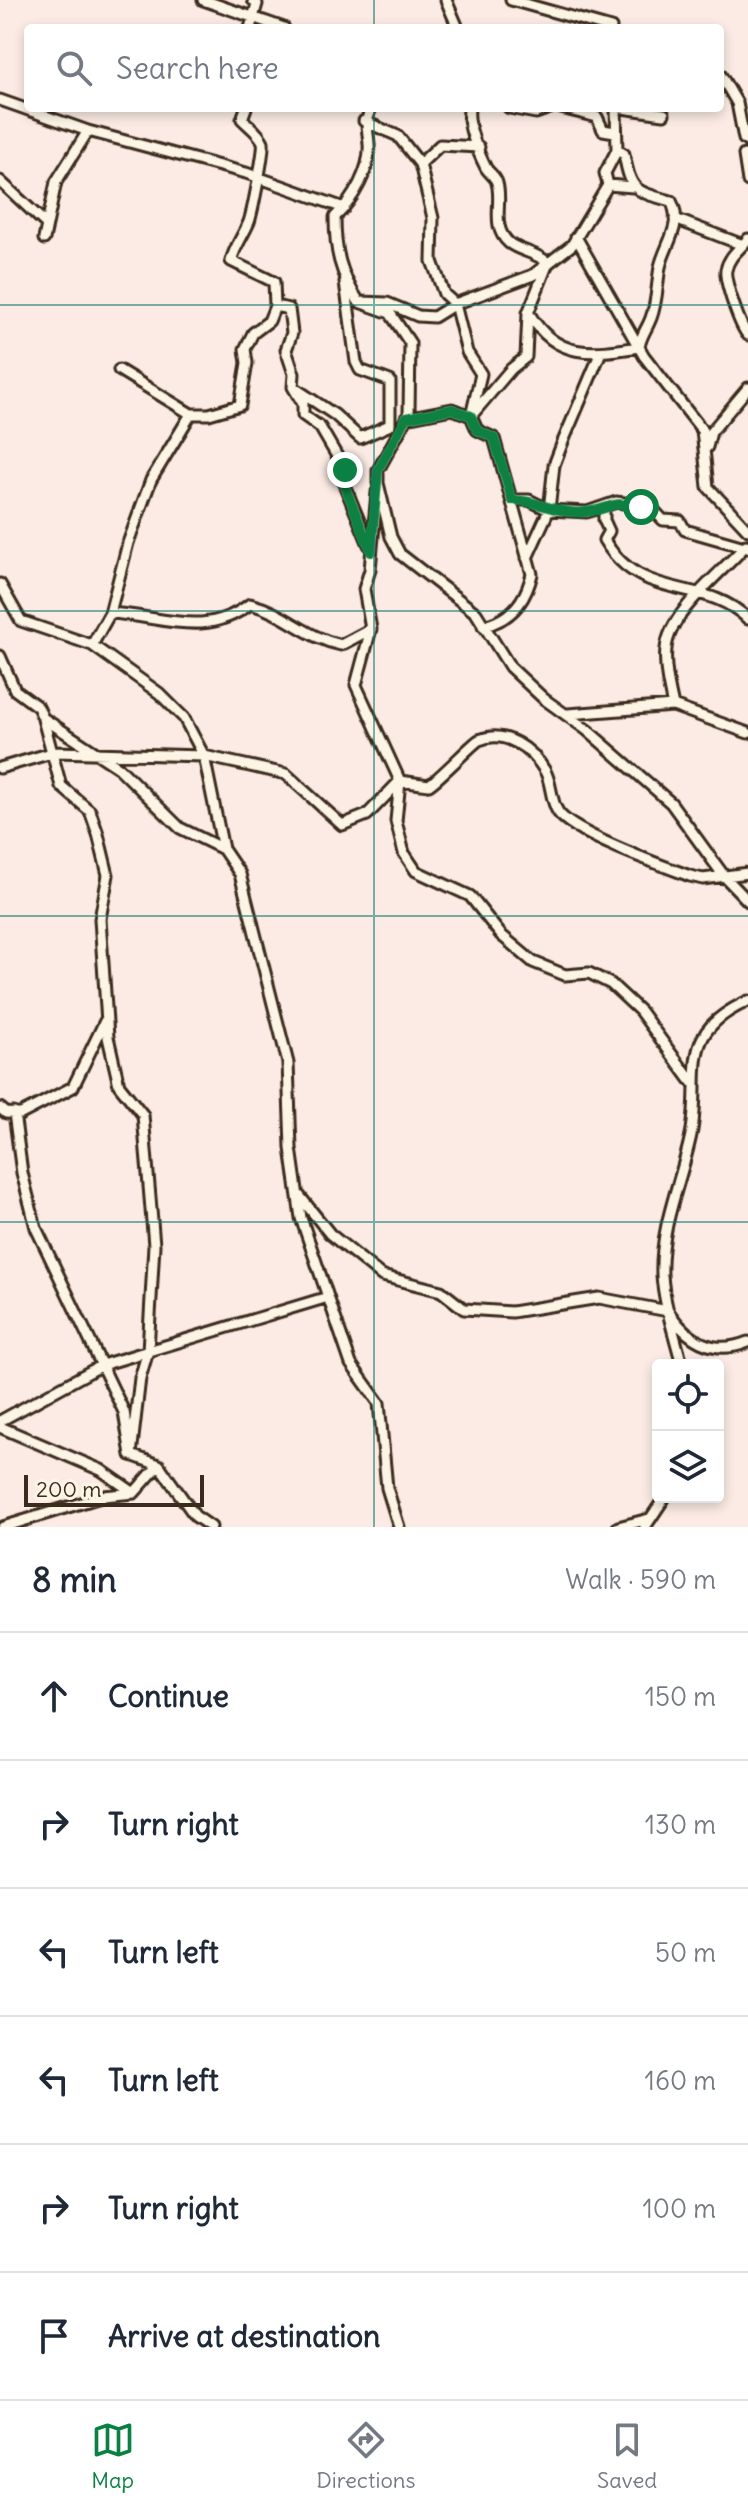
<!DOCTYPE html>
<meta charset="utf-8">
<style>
body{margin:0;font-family:Delius,sans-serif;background:#f2f2f3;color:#1f2937}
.controls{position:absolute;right:24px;bottom:24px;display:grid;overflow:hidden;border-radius:8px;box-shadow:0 4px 12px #0003}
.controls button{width:72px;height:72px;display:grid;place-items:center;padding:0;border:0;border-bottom:2px solid #e0e1e3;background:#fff;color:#1f2937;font:40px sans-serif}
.scale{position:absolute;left:24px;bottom:20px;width:180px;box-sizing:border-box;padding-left:8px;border:4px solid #3b2a1e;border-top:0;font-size:22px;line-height:28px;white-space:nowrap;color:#3b2a1e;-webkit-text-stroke:6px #fcf5e5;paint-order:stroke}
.stop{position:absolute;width:24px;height:24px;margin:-18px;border:6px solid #0b8043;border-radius:50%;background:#fff}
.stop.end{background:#0b8043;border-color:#fff;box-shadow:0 2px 8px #0008}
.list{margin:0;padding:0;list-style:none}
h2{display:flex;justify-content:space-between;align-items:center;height:104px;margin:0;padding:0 32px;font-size:34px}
h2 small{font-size:26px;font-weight:400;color:#747a83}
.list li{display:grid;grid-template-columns:52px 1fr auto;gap:24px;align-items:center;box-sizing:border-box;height:128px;padding:0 32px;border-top:2px solid #e0e1e3}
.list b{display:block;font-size:30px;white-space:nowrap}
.list em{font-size:26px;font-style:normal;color:#747a83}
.icon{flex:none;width:44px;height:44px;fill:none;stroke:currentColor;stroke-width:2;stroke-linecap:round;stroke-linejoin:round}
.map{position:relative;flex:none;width:748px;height:1527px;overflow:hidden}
.search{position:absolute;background:#fff;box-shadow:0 4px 12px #0003;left:24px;right:24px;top:24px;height:88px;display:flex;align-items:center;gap:20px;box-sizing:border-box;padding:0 28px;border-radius:8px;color:#747a83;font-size:30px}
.sheet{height:872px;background:#fff}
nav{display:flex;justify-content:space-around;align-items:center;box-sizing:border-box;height:112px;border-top:2px solid #e0e1e3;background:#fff;font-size:22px;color:#747a83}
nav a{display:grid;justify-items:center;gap:4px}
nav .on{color:#0b8043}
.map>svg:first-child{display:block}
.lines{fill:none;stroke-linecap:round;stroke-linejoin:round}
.minor-casing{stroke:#3b2a1e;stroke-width:15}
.minor{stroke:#fcf5e5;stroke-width:9}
.route{stroke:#0b8043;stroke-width:10}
.grid{fill:none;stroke:#0f766e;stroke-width:2;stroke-opacity:0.55}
</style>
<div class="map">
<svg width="748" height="1527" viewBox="0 0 748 1527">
<rect width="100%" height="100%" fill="#fbebe4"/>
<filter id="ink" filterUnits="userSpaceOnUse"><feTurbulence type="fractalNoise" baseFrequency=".0125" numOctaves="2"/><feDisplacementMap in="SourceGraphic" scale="16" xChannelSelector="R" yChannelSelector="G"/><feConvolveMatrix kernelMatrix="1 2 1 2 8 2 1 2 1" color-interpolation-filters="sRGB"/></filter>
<g filter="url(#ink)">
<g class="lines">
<g class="minor-casing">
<path id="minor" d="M203,0L284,28
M446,0L458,28
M511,0L611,28
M250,28L257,4L253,0
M720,74L737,103L744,139L748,142
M0,100L88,131L246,173L344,208
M246,108L242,119C248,125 260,134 263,142C265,149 252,214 249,222C243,236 235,246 231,261L274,282L275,306L289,309L292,333L286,350L294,374L293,387L303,404V415L320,427L345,470L344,484L369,545
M371,108C364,123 368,128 369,144C371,169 353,200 335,217C335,251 340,273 359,302L390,313L410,343L409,414L378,470V483L391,537L400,554L476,613L510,667L544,699L587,730L671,803L724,876L748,901
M509,108L536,113L550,108
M561,108L597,117L603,130L615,132
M622,108L664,114
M469,109C467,127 478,152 486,168C489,173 496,177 497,183C503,203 490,226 509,243C521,252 536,252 548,263
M364,121L398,136L420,164L433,218L432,261L444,294L455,304L467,352L481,374L471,416L477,430L494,438L532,574C526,600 511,620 483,626
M617,150L624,154C631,191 634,191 671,201C684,225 665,244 660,267C657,284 657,303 651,318C647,329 641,335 639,347
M748,156L744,155L748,181
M420,164L440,145L479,147
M0,181L45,223
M608,185L633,187
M675,219L743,245
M576,237L644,356L702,430L708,487L748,530
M44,239L56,182L88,131
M748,239C739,250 729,256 726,270C724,280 740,327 748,335
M361,302L387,303L418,316L434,317L455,304L533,275L572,245L608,185L605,173L617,150L616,108
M530,315C557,360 593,354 639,347
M119,370L191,414H209L240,405L247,363L245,349L253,333L269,321L275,306
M296,389L335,415L360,438L390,425V381L360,370L356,362L345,282
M406,418L452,409L471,416L511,369L526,357L528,313L548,263
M707,447L711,432L748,388
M377,492L370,570L364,589L371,629L356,685L400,781L396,821L404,853L416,871L470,896L501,935L533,962L565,975L589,973L611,984L640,1011L692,1082
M512,500H529L549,510L587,512L616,502L650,506L663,520L680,521L685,530L748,548
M604,507V520L609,531L604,540C642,604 705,576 748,619
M527,558L549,510L554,465L562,444L601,352
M0,584L21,621L92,645L159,693L184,718L204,756L223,849
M110,613L128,543L151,480L191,414
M92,645L110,613C162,616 205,639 250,604C286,613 304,637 341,645L371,629
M0,656L15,690L38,707L43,718L119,768L180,828L223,849L240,874L288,1063L291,1148L301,1218L351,1364L379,1403L387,1488L399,1527
M673,706C669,688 664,667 666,649C669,612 722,573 746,545
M568,714L673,706L748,733
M43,719L61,786L90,811L98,834L108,875L100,919L108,1037L119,1085L143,1115L154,1245L148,1351L140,1378L131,1455
M0,768L55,752L204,756L286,774L342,825L367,815L400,781
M400,781L429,785C441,777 473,743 479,740C506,729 532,749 545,771C552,783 550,800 558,812C573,834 663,866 690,876L703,879L748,873
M0,1108L6,1113L21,1114L73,1087L105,1021
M14,1113L22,1173L36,1228L124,1412L131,1455L159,1465
M298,1194L330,1234L382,1276L441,1291L464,1309L512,1312L599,1298L668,1311C688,1341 713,1356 748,1342
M682,1365C675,1336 664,1305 662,1275C660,1224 683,1178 692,1130C702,1069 677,1033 748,1001
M0,1421L102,1365L328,1297
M0,1427L101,1470L134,1493
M3,1527L104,1496L134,1493L159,1465L195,1516L211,1527
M618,1527L649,1519
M645,1527L665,1497"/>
</g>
<use href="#minor" class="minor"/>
</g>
</g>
<g class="lines" filter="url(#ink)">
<path class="route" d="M345,470L344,484L371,552L378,470L406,418L452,409L471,416L477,430L494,438L512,500C538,500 559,515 586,512C613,510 608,499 641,507"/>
</g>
<path class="grid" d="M374,0V28M374,108V1527M0,305H748M0,611H748M0,916H748M0,1222H748"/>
</svg>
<div class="controls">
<button><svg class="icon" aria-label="locate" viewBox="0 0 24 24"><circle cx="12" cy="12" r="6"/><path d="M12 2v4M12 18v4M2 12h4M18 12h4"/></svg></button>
<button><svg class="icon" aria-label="layers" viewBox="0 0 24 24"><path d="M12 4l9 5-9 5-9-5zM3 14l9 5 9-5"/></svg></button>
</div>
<div class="scale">200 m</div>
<div class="stop" style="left:641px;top:507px"></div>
<div class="stop end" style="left:345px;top:470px"></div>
<div class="search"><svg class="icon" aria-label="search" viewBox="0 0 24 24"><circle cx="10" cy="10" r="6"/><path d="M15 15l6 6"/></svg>Search here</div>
</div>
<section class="sheet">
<h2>8 min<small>Walk · 590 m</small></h2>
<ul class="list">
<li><svg class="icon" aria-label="ahead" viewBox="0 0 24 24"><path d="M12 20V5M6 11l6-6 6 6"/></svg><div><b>Continue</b></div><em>150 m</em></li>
<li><svg class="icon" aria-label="right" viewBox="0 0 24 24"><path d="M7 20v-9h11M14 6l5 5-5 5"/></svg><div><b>Turn right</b></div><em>130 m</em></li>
<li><svg class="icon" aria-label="left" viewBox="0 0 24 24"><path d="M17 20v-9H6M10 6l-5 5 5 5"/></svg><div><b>Turn left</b></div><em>50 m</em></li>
<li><svg class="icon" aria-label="left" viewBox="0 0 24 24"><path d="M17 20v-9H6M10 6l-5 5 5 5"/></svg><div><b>Turn left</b></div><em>160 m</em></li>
<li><svg class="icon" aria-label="right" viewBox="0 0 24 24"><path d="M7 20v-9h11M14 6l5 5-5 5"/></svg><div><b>Turn right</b></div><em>100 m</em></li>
<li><svg class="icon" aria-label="arrive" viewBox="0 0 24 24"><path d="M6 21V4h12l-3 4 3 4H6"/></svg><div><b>Arrive at destination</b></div></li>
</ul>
</section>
<nav>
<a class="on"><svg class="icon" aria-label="map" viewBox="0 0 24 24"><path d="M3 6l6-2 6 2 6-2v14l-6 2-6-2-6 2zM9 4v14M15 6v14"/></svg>Map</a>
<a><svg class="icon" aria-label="directions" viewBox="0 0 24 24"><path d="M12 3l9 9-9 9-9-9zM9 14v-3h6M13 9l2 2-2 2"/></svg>Directions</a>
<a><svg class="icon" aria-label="saved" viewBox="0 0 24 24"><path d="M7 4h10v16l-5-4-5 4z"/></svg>Saved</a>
</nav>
